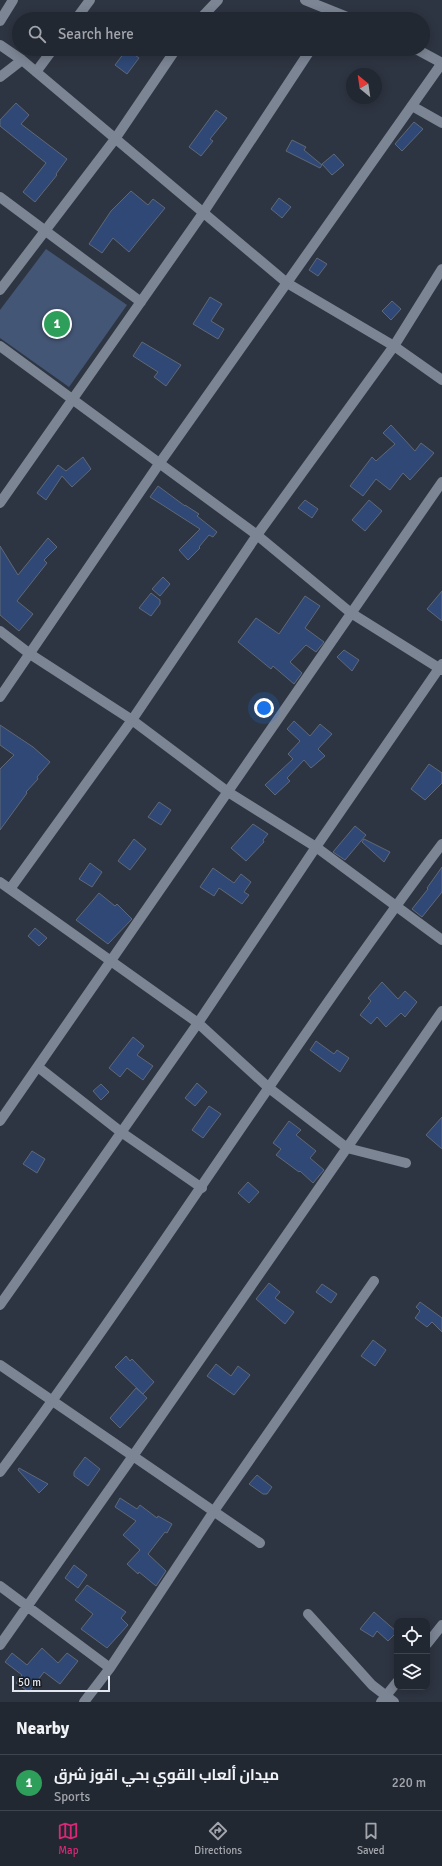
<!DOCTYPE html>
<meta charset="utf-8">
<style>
body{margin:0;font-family:Signika,Cairo,sans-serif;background:#2e343e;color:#f1f3f6}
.controls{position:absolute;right:12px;bottom:12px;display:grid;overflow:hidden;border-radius:8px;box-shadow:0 2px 10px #0003}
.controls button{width:36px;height:36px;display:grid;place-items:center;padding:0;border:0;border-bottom:1px solid #3f444d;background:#222832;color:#f1f3f6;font:20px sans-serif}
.compass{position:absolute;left:346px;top:68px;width:36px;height:36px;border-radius:50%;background:#222832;box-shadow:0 2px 10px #0003;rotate:331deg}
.scale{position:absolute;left:12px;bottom:10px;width:98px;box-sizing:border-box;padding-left:4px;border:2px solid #e1e6ef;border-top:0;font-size:11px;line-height:14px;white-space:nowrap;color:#e1e6ef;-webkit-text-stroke:3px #191d22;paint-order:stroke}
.you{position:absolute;left:264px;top:708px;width:14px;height:14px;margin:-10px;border:3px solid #fff;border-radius:50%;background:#1a73e8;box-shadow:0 0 0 6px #1a73e833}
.badge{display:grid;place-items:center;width:26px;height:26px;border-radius:50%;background:#db2777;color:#fff;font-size:13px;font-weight:700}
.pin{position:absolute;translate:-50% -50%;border:2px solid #fff;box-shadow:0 1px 4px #0006}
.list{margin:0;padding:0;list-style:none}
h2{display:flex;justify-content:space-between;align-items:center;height:52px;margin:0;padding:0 16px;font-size:17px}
h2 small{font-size:13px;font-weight:400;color:#a2a6ac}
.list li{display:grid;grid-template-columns:26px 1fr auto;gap:12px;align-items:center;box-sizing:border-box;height:56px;padding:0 16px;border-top:1px solid #3f444d}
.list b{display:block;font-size:15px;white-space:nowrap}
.list p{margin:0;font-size:13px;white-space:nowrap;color:#a2a6ac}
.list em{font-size:13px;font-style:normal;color:#a2a6ac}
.icon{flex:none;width:22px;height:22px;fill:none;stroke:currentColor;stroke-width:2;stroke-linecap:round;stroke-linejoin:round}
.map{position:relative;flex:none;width:442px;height:1702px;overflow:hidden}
.search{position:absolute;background:#222832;box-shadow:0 2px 10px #0003;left:12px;right:12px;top:12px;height:44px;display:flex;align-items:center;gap:10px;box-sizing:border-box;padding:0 14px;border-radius:22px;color:#a2a6ac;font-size:15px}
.sheet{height:108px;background:#222832}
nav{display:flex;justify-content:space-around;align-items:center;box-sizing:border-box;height:56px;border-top:1px solid #3f444d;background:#222832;font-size:11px;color:#a2a6ac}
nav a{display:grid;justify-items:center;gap:2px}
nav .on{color:#db2777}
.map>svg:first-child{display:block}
.green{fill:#445675}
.building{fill:#2f4875;stroke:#606877}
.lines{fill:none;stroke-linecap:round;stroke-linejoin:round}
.street{stroke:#7c8594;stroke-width:10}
.secondary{stroke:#7c8594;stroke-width:10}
</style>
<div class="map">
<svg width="442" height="1702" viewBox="0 0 442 1702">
<rect width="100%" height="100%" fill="#2e3542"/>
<path class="green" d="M46,249L127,305L69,387L0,338V310Z"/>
<path class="building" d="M127,49L139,58L127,74L115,65Z
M16,103L29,115L21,124L67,159L56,174L57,175L35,202L23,192L46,163L0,126V120Z
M216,110L227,118L210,139L213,141L201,156L189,147Z
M414,122L423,129L402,151L395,144Z
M292,140L306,147L304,150L322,165L320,168L286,151Z
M334,154L344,165L332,175L322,164Z
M131,191L148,205L153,199L165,208L129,252L113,238L102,253L89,244L111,211Z
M279,198L291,207L282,218L271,209Z
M317,258L327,264L318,276L309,270Z
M210,297L222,304L211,321L224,329L218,339L193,324Z
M392,301L401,309L391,320L382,311Z
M142,342L181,365L166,386L154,377L158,372L133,356Z
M391,425L415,451L421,443L434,453L410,480L403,473L390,490L376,479L363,496L350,486L372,457L376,461L395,444L383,433Z
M83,457L91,469L72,487L62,476L46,500L37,493L58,465L66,471Z
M158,486L185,506V505L199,514L197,516L217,532L213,537L209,535L199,547L200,548L188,560L179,550L200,529L150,497Z
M305,500L318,509L312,518L298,508Z
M369,500L382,511L365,531L352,520Z
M48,538L57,547L44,560L47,563L17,601L33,614L19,631L0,615V546L18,575Z
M163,577L170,584L160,596L152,589Z
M442,591V621L427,609Z
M151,593L160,600V604L151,616L139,608Z
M305,596L320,606L305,628L324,642L316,652L306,645L290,662L302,673L294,684L273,666L271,669L238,642L256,618L279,634Z
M344,650L359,660L352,671L337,657Z
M294,721L310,736L320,724L332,734L318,749L325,756L311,768L304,760L287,778L290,781L275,795L265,785L293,759L288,754L300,741L287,729Z
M0,725L33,747L50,762L37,777L38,779L26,792L27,793L0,830V769L14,755L0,745Z
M429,764L442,773V783L425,800L411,789Z
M159,802L171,810L161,825L148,817Z
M253,824L268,834L263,840L264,842L246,861L231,848Z
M355,826L366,835L345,860L333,852Z
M134,839L146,849L130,870L118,861Z
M364,839L390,852L384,862L362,842Z
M90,863L102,872L92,887L79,879Z
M442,867V892L422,917L412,909L428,889L427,888Z
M213,868L234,883L241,874L251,882L244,892L249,895L242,904L219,888L214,896L200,887Z
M99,893L115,906L117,904L132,919L108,944L76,920Z
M35,928L47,938L39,946L28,936Z
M382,982L398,999L405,991L417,1002L405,1017L401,1013L386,1027L377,1017L371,1024L360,1015L371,1001L368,998Z
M133,1037L144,1046L137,1055L153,1066L143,1080L127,1068L120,1077L109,1068Z
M316,1041L334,1054L337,1050L349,1058L340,1072L310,1050Z
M197,1083L207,1092L195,1106L185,1098Z
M101,1084L109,1092L101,1100L93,1091Z
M209,1106L221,1114L203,1138L192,1130Z
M442,1117V1149L426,1135Z
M289,1121L301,1130L296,1135L316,1151L310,1158L324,1170L313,1183L300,1171L299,1172L276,1155L281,1149L273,1143Z
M32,1151L45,1159L37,1173L23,1164Z
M248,1182L259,1192L249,1203L238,1193Z
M269,1283L280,1292L275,1298L294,1312L285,1324L256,1299Z
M322,1284L337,1294L331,1303L316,1292Z
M420,1302L442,1318V1332L432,1322L427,1327L415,1318L420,1311L416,1307Z
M373,1340L386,1350L375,1366L361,1356Z
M126,1356L130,1361L132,1359L154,1382L143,1394L115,1367Z
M216,1364L231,1376L238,1366L250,1375L234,1395L207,1376Z
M136,1388L147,1398L120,1428L110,1418Z
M85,1457L100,1469L88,1486L74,1476V1472Z
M19,1468L48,1484L39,1493L18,1470Z
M257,1475L272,1487L267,1494H263L249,1484Z
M120,1498L137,1509L140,1505L157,1518L158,1516L172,1524L167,1533L165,1532L148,1554L166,1571L156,1586L139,1572L138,1574L127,1564L140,1550L123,1535L136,1521L115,1507Z
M74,1565L87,1575L78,1588L65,1578Z
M87,1585L126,1612L121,1618L128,1625L107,1648L81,1629L93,1614L75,1600Z
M374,1612L397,1632L388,1641L377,1631L373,1637L360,1629Z
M42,1648L58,1663L67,1653L78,1661L60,1684L44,1672L29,1692L16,1683L22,1675L5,1662L12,1653L27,1665Z"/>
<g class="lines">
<path class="street" d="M305,0L352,19
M76,19L90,0
M200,19L218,0
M0,21L13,0
M0,45L22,60L287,283L394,346L442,380
M416,49L442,63
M36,72L53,49
M0,77L22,60
M412,106L442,123
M0,197L141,302
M0,290L115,139L176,49
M0,346L257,535L351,613L442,670
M0,503L203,213L311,49
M0,631L30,654L132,720L228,792L316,847L442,940
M0,882L198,1023L269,1088L347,1148L406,1163
M10,889L132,720L257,535L394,346L442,269
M38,1067L121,1132L202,1188
M0,1121L442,482
M0,1305L198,1023L316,847L442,664
M0,1365L260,1543
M0,1472C153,1267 288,1049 442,844
M0,1586L110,1668
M308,1614L372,1685L394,1702
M427,1644L442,1625
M0,1645L133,1456L442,1011
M84,1702L110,1668L214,1511L374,1281
M381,1702L397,1682"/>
<path class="secondary" d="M0,697L159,464L442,63"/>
</g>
</svg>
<div class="controls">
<button><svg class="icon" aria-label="locate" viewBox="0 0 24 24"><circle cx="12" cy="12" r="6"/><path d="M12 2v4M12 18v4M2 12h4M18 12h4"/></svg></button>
<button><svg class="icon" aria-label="layers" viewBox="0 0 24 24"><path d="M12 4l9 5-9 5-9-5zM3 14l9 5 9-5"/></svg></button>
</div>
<svg class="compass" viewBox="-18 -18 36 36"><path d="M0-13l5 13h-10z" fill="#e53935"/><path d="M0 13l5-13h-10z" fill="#a2a6ac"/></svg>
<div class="scale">50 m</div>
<div class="you"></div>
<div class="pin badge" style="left:57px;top:324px;background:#2e9e5b">1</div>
<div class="search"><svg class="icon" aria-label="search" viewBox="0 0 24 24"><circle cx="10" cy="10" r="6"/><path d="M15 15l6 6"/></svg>Search here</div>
</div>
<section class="sheet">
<h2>Nearby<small></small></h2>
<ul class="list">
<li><span class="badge" style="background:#2e9e5b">1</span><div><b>ميدان ألعاب القوي بحي اقوز شرق</b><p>Sports</p></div><em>220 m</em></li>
</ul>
</section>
<nav>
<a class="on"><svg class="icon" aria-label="map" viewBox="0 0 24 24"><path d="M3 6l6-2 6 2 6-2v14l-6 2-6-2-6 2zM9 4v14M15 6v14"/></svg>Map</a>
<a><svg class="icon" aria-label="directions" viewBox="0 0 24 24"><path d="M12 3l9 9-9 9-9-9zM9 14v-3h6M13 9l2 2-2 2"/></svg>Directions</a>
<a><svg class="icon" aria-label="saved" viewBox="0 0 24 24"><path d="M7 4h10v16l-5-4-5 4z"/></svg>Saved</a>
</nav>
